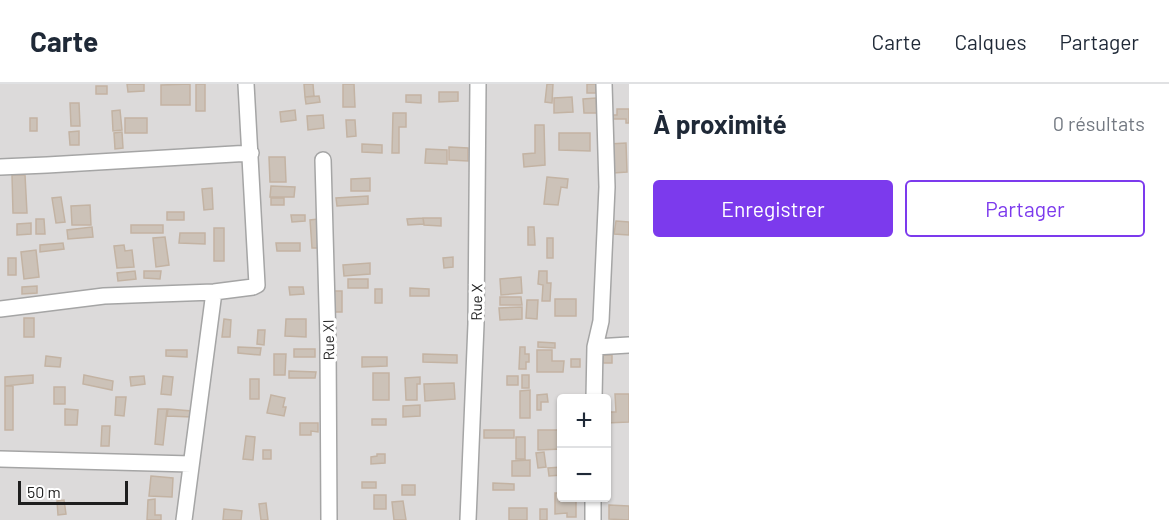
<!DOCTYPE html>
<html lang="fr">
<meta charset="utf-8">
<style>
body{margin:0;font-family:Barlow,sans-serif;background:#f2f2f3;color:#1f2937}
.controls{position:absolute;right:18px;bottom:18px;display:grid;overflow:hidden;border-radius:6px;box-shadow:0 2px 4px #0004}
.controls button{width:54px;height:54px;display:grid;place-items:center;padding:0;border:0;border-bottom:2px solid #e0e1e3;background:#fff;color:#1f2937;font:30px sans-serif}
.scale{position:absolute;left:18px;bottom:15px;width:110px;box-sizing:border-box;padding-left:6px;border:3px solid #1e1e1e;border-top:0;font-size:16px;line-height:21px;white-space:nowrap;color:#1e1e1e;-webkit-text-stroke:4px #fff;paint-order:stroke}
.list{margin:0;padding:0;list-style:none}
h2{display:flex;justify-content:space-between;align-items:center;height:78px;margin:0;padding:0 24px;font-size:26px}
h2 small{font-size:20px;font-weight:400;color:#747a83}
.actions{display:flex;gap:12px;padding:18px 24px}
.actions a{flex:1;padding:14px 0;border:2px solid #7c3aed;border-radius:6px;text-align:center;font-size:21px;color:#7c3aed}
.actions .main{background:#7c3aed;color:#fff}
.map{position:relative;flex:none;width:629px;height:436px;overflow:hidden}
header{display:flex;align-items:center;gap:36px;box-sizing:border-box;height:84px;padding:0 30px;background:#fff;border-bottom:2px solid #e0e1e3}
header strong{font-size:28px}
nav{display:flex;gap:33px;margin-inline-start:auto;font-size:21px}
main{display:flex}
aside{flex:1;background:#fff}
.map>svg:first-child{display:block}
.residential{fill:#dcdada;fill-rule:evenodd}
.building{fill:#ccc2b8;stroke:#c3b3a3;stroke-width:1.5}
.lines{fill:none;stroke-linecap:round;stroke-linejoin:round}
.minor-casing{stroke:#a5a5a5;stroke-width:18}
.minor{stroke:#fff;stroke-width:15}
.labels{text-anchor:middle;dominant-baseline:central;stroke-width:6;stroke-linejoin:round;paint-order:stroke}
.street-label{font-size:15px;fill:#1e1e1e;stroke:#fff}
</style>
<header>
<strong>Carte</strong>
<nav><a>Carte</a><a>Calques</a><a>Partager</a></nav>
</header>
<main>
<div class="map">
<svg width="629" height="436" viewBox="0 0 629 436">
<rect width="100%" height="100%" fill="#f0ece2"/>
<path class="residential" d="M0,0H629V436H0ZM562,314H606V414H562Z"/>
<path class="building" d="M127,0H144V7L128,8Z
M190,0V21H161V1Z
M196,0H205V27H196Z
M304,0H313L314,12L305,13Z
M343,0H354L355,23H343Z
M547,0H553L552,19L545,18Z
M587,0H596V9H587Z
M96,2H107V10H96Z
M439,8H458V17L439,18Z
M406,11H421V19L406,18Z
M319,12L320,18L306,20L305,13Z
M572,13L573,28L554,29V14Z
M596,14L597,29H584L583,15Z
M70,19H79L80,42H71Z
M617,25H629V39H626V35H611V31H617Z
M120,26L122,46L113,47L112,27Z
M295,26L296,36L281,38L280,28Z
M393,29H406V43H399V69H392Z
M323,31L324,44L308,46L307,32Z
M30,34H37V47H30Z
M125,34H147V49H125Z
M346,36H355L356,52L347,53Z
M535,41H544L545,81L524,83L523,70L535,69Z
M79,47V61H70L69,48Z
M122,48L123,64L115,65L114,49Z
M559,49H590V67L559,66Z
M626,59L627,88L613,89L609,60Z
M362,60L382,61V69L362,68Z
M449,63L468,64V77L449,76Z
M426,65L447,66V80L425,79Z
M269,73H285L286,98H270Z
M12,91H25L27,129H13Z
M547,93L568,95L567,104L561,103L558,121L544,120Z
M370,94V107H351V95Z
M271,102L295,103L294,113H270Z
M212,104L213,125L204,126L202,105Z
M368,112V120L337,122L336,114Z
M61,113L65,138L56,139L52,114Z
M271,114H284V121H271Z
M90,121L91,141H72L71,122Z
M167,128H184V136H167Z
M291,131H305V137L292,138Z
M423,134L424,140L408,141L407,135Z
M423,134H441V142L424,141Z
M36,135H44L45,150H36Z
M318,135L321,164H312L310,136Z
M616,137L629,138V151L614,150Z
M31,139V150L17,151V140Z
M131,141H163V149H131Z
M92,143L93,153L68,155L67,146Z
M528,143H534L535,161H528Z
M214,144H224V177H214Z
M180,149H205V160L179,159Z
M165,153L169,181L156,183L153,154Z
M547,154H553V174H547Z
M63,159L64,165L40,168V161Z
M276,159H300V167H277Z
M124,161L125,167L132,166L134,183L117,184L114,162Z
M36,166L39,193L24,195L21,168Z
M453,173V183L444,184L443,174Z
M8,174H16V191H8Z
M370,179V190L344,192L343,181Z
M135,187L136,195L118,197L117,189Z
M144,187H161L160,195L144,194Z
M539,187H547V199H551L550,217H542L543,201L538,200Z
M521,193L522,209L501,211L500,195Z
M348,195H368V204H348Z
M37,202V209L22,210V203Z
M289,203H303L304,210L290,211Z
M410,204L429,205V212H410Z
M375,205H382V219H375Z
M331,207H342V228H331Z
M500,213H521L522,221H500Z
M555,215H576V232H555Z
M527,216H538L537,235L526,234Z
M522,223V235L500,236L499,224Z
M24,234H34V253H24Z
M224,235L231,236L230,253H222Z
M286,235H306V253L285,252Z
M258,246H265L264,261L257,260Z
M538,258L555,259V264L538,263Z
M238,263L261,264L260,271L238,269Z
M520,263H525V270H529V278H526V285H519Z
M294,265H315V273H294Z
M166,266H187V273L166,272Z
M537,266H552V277H564L563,288H537Z
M274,270H286L285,291H274Z
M423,270L457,271V279L423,278Z
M603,271H612V279H603Z
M46,272L61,274L60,283L45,282Z
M362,273H387V282L362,283Z
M571,275H580V283H571Z
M289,287L316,288L315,294H289Z
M373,289H389V316H373Z
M33,291V299L5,302V293Z
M84,291L113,297L112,306L83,300Z
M522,291H529V304H522Z
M144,292L145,300L131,302L130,293Z
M163,292L173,293L171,311L161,310Z
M507,292H518V301H507Z
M420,293V300H417V316H406L405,294Z
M250,295H259V315H250Z
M454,299L455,315L425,317L424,300Z
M5,302H13V346H5Z
M54,303H65V320H54Z
M530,306V334H520V307Z
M547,310L548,318H541V326H537V311Z
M615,310H629V338L606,339V328H616Z
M271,311L285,314L283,323H286L284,332L267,329Z
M116,313H126L124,332L115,331Z
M420,321V332L403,333V322Z
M65,325L78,326L77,341H65Z
M158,325H167L163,361L155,360Z
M168,325L192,327V333L167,332Z
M372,335H386V341H372Z
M300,339H318V348L311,347V351H300Z
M102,342H110L109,362H101Z
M484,346H514V354H484Z
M538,346H562V365L538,366Z
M246,352L255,353L253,376L243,375Z
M516,353H525V375H516Z
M263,366H271V375H263Z
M544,368L546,383L538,384L536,369Z
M377,370H385V379L371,380V373L377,372Z
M530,376V392H512V377Z
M562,383V391L549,392L548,384Z
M151,392L173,394L172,413L149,412Z
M362,398H376V404H362Z
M493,399L514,400V406H493Z
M402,401H415V411H402Z
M555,409H562V414H576V433H567V429L555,430Z
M374,411H386V425H374Z
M155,415V431H161V436H147L148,416Z
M64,416L66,430L58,431L57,417Z
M403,417L406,436H394L392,418Z
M266,419L268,436H261L259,420Z
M609,421L629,422V436L609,435Z
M509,424H527V436H509Z
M224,425L242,427L241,436H223Z
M540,425H547V436H540Z"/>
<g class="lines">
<g class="minor-casing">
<path id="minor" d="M323,76L328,258L329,436
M0,83L47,81L251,69
M0,225L104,212L214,208L253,203L257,201L246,0
M595,263L629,261
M594,314L595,263L601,237L607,103L604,0
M0,375L191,380
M184,436L214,208
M468,436L476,240L478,0
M593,436V414"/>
</g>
<use href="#minor" class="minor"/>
</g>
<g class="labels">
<g class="street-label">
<text transform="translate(476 218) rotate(-89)">Rue X</text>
<text transform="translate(328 256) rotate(-91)">Rue XI</text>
</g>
</g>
</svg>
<div class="controls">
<button>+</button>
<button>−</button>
</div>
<div class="scale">50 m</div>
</div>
<aside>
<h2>À proximité<small>0 résultats</small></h2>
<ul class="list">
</ul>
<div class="actions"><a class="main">Enregistrer</a><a>Partager</a></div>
</aside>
</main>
